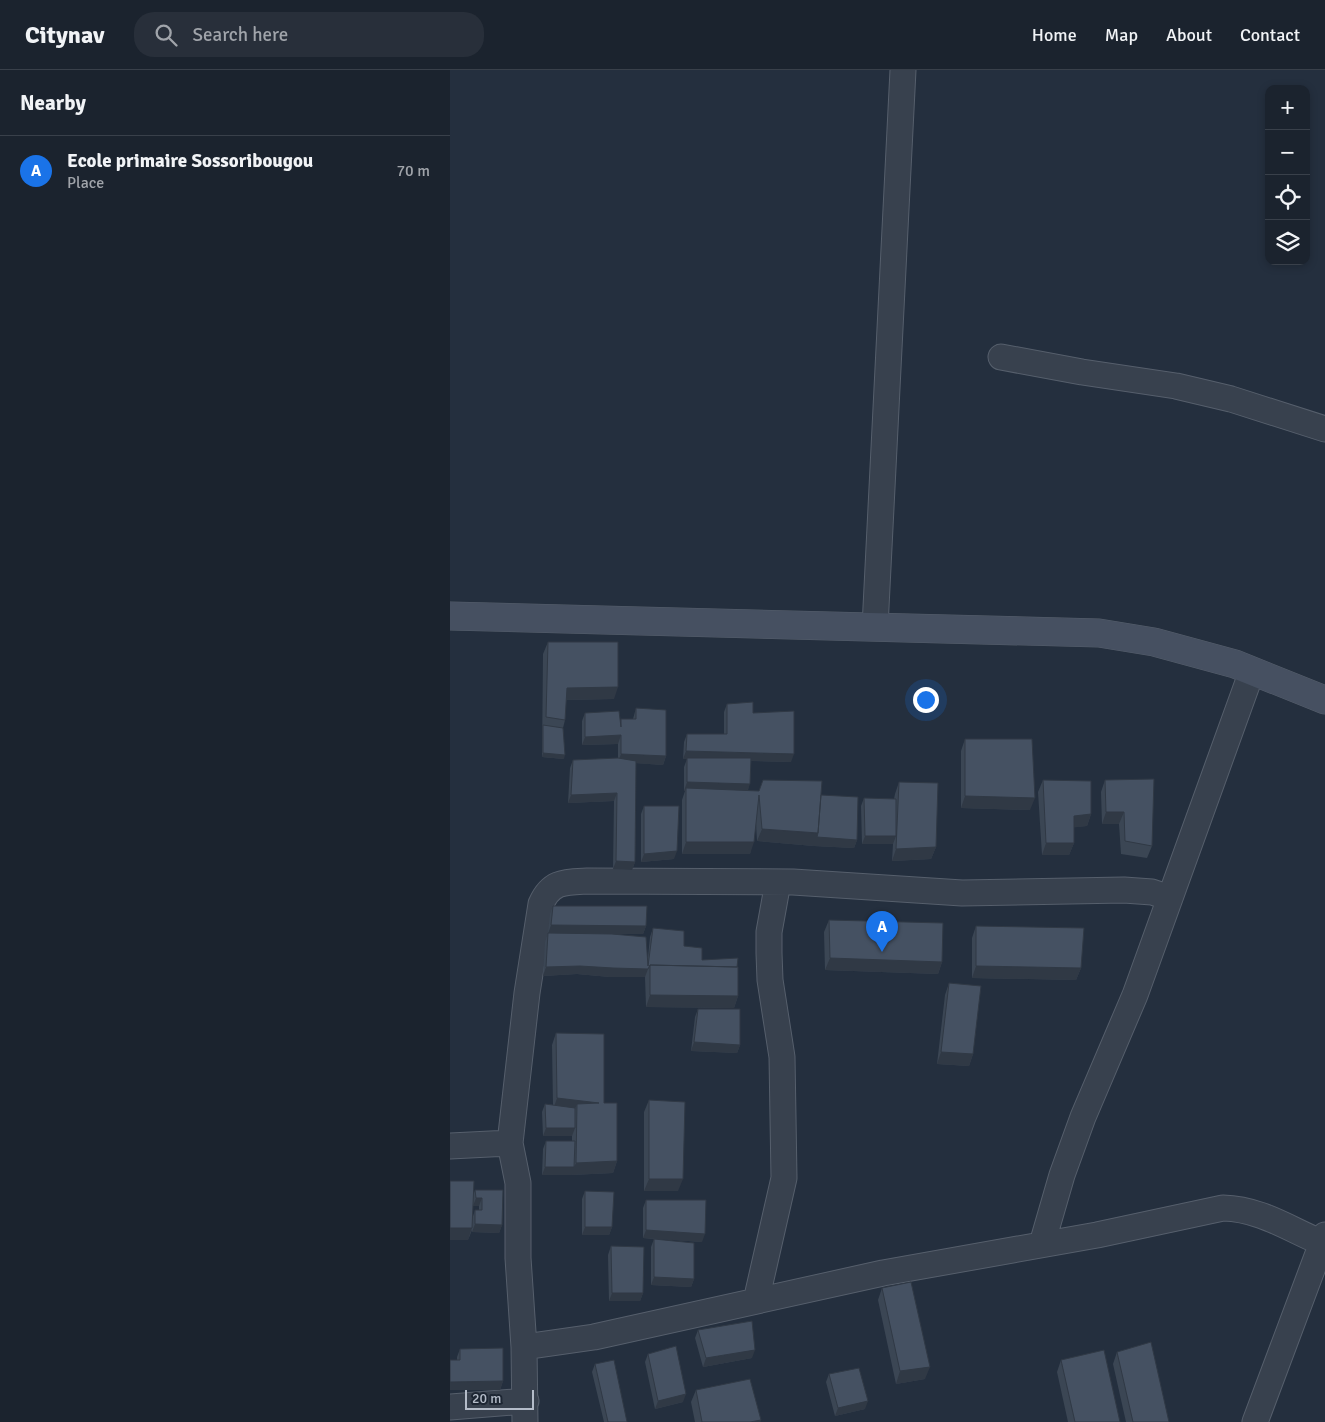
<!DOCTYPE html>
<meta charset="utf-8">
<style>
body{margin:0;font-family:Signika,sans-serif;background:#282f3a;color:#f1f3f6}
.controls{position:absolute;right:15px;top:15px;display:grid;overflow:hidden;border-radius:10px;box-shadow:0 2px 8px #0003}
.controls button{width:45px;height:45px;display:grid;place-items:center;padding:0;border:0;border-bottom:1px solid #39404a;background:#1b232e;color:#f1f3f6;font:25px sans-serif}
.scale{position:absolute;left:15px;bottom:12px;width:69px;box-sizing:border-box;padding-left:5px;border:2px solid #b4bcc9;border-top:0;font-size:14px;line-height:18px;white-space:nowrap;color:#b4bcc9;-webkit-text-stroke:4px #1d2633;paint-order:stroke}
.you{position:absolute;left:475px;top:629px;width:18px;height:18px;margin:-12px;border:4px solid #fff;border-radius:50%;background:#1a73e8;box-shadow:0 0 0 8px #1a73e833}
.badge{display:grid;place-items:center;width:32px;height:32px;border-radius:50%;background:#1a73e8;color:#fff;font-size:16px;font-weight:700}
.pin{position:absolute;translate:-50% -41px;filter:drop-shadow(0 1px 2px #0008)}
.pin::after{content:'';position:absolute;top:26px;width:18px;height:15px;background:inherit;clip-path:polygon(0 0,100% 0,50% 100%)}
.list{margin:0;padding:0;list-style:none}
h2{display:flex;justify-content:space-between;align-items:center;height:65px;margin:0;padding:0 20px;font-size:21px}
h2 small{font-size:16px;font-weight:400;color:#a0a4aa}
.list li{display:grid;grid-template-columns:32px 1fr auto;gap:15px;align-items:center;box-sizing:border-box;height:70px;padding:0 20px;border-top:1px solid #39404a}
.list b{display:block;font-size:19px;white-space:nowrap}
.list p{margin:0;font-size:16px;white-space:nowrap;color:#a0a4aa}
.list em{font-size:16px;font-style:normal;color:#a0a4aa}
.icon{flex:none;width:28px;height:28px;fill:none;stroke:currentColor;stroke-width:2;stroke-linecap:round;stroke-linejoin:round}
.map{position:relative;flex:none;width:875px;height:1352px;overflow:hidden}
header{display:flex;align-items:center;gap:30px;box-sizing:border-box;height:70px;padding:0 25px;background:#1b232e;border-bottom:1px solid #39404a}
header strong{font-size:24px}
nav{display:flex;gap:28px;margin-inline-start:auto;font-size:18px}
.search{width:350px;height:45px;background:#282f3a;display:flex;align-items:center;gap:12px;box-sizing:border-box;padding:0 18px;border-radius:20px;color:#a0a4aa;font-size:19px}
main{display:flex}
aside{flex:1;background:#1b232e}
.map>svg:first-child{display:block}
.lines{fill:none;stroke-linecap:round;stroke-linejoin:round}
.street-casing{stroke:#565f6c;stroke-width:27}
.secondary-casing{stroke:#565f6c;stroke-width:29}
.street{stroke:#38414e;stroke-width:25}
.secondary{stroke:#465061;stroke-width:28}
.wall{fill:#3b4654;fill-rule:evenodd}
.shaded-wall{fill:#303945}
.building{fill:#455162;stroke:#303945}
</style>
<header>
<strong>Citynav</strong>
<div class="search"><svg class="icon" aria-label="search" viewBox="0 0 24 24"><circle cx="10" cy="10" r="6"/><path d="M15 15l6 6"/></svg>Search here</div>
<nav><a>Home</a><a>Map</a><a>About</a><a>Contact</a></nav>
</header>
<main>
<aside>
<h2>Nearby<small></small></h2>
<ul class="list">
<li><span class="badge">A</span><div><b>Ecole primaire Sossoribougou</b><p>Place</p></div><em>70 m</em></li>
</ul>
</aside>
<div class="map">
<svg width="875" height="1352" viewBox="0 0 875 1352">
<rect width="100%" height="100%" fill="#242f3e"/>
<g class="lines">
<g class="street-casing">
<path id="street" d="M551,287L632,302L726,316L781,329L875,359
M425,557L453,0
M0,1076L60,1073
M592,1174L612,1105L633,1047L685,925L802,601
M306,1231L334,1108L332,987L320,910L319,883V862L328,812
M74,1277L144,1267L433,1203L647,1165L773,1138C812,1139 840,1160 875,1174
M0,1337L76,1331
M75,1352L74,1277L68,1188V1113L60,1073L77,923L91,834C101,811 115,812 137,811L343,812L512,823L674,820L702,822L720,828
M805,1352L875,1165"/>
</g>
<g class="secondary-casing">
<path id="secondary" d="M0,546L649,563L704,572L785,594L875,630"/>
</g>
<use href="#street" class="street"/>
<use href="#secondary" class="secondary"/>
</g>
<path class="wall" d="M98,572L164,629L116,630L115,650L113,658L114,689L92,687L93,584Z
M277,634L303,643L341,692L301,691L298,721L371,725L407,770L404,778L364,776L307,771L306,754L300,784H232V730L235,721H234V697L237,689H233L234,672L237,664H274V642Z
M186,638L216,686L213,695L186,693L185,792L182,800L163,799L164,731L118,733L120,698L123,690L168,688V674L132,675V651L135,643L170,651L171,649H183Z
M515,669L580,740L511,738V681Z
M593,710L641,744L637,756L624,757V773L619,785H592L588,722Z
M655,710L702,776L697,788L671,784L669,754H652L651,722Z
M449,712L486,777L481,789L442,791L443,774H412L411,736L414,728L444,729L445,724Z
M194,736L224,789L191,792V744Z
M103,836L196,856L193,864H120L198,887L200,867L203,858L234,876L252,890L287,897L288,926L284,938L196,937L195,907H160L127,904L93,906L95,872L98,863L100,844Z
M379,850L492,892L488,904L375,900L374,862Z
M526,856L631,898L626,910L522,908V868Z
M499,913L523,984L519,996L487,994L495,925Z
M248,939L290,975L287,983L241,981L245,947Z
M106,963L154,1033L167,1091L163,1103L121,1105H92L93,1079L96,1071H122V1066H93L92,1042L95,1034L103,1035L102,975Z
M199,1030L228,1121H194V1042Z
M25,1120L52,1155L49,1163L22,1162V1160L18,1170L23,1125ZM23,1136H29V1140H25L23,1146Z
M135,1121L162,1157L159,1165H132V1129Z
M196,1130L252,1172L210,1169L244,1209L241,1217L201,1215V1177L204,1169L193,1168V1138Z
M161,1176L193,1223L190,1231H159L158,1185Z
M432,1218L475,1309L446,1314L428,1230Z
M248,1260L302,1288L253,1297L245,1268Z
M10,1279L53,1311L50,1320H0V1290H7V1287Z
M667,1282L719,1352H676L663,1294Z
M198,1284L233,1332L205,1339L195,1292Z
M611,1290L670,1352H618L607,1302Z
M145,1294L177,1352H154L142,1302Z
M379,1304L415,1339L385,1346L376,1312Z
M246,1320L311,1350L310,1352H245L241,1332Z"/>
<path class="shaded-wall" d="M168,617L164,629L112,630L117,618Z
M171,665L168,674L132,675L135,667Z
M236,681L344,684L341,692L233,689Z
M93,683L115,685L114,689L92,687Z
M171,684L216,686L213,695L168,692Z
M237,712L300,714L297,722L236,718L235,721H234Z
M167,723L164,731L118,733L121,725Z
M515,726L585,728L580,740L511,738Z
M656,742H674L669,754H652Z
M641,744L637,756L619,758L624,746Z
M312,759L368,763L407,770L404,778L364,776L307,771Z
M415,766H446L443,774H412Z
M236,772H304L300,784H232Z
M596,773H624L619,785H592Z
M486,777L481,789L442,791L446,779Z
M227,781L224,789L191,792L194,784Z
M166,791L185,792L182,800L163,799Z
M101,855L196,856L193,864H98Z
M380,888L492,892L488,904L375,900Z
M130,896L198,899L195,907H160L127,904L93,906L96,897Z
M526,896L631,898L626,910L522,908Z
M200,925L288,926L284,938L196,937Z
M244,972L290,975L287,983L241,981Z
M491,982L523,984L519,996L487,994Z
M107,1028L149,1033L127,1034L124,1042L103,1040Z
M96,1058H125L122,1066H93Z
M167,1091L163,1103L121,1105H92L95,1097H124L126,1093Z
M199,1109H233L228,1121H194Z
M26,1128H32L29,1136H23Z
M25,1154L52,1155L49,1163L22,1162Z
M135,1157H162L159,1165H132Z
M0,1158H22L18,1170H0Z
M196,1160L255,1164L252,1172L193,1168Z
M204,1207L244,1209L241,1217L201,1215Z
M162,1223H193L190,1231H159Z
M305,1280L302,1288L253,1297L256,1288Z
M480,1297L475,1309L446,1314L450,1301Z
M53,1311L50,1320H0V1312Z
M236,1324L233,1332L205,1339L208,1331Z
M418,1331L415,1339L385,1346L388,1338Z
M311,1350L310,1352H300Z"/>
<path class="building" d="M98,572H168V617L117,618L115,650L96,647Z
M303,632V643L344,641V684L236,681L237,664H277V634Z
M186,638L216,640V686L171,684V665L135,667V643L169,641L171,657V649H186Z
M93,655L113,658L115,685L93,683Z
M515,669H582L585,728L515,726Z
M168,688L186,691L185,792L166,791L167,723L121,725L123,690Z
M237,688H301L300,714L237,712Z
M704,709L702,776L675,771L674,742H656L655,710Z
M313,710L372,711L368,763L312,759L309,725L304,772H236V718L309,721Z
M593,710L641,711V744L624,746V773H596Z
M449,712L488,713L486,777L446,779Z
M371,725L408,727L407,770L367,767L368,763Z
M414,728L446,729V766H415Z
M194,736H229L227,781L194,784Z
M103,836H197L196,856L101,855Z
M379,850L493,853L492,892L380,888Z
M526,856L634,858L631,898L526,896Z
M203,858L234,861V876L252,878V890L288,888L287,897L200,895L198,899L163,898L130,896L96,897L98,863L162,864L196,867L198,896Z
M200,895L288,897V926L200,925Z
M499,913L531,916L523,984L491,982Z
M248,939H290V975L244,972Z
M106,963L154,964V1033H167V1091L126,1093L127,1034L149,1033L107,1028Z
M199,1030L235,1032L233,1109H199Z
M95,1034L125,1038V1058H96Z
M96,1071H125L124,1097H95Z
M0,1111H24L22,1158H0Z
M25,1120H53L52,1155L25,1154V1140H32V1128H26Z
M135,1121L164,1122L162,1157H135Z
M196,1130H256L255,1164L196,1160Z
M204,1169L244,1173V1209L204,1207Z
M161,1176L194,1177L193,1223H162Z
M461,1212L480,1297L450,1301L432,1218Z
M302,1251L305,1280L256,1288L248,1260Z
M701,1272L719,1352H683L667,1282Z
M226,1276L236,1324L208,1331L198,1284Z
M53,1278V1311L0,1312V1290H10V1279Z
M654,1280L670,1352H625L611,1290Z
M164,1290L177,1352H158L145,1294Z
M409,1298L418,1331L388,1338L379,1304Z
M300,1309L311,1350L300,1352H252L246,1320Z"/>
</svg>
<div class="controls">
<button>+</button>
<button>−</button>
<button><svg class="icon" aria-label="locate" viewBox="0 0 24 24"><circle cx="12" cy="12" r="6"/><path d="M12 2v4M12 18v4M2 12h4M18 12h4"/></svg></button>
<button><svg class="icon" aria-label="layers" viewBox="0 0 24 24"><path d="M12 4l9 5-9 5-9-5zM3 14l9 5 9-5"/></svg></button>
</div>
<div class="scale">20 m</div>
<div class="you"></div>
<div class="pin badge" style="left:432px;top:882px">A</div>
</div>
</main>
